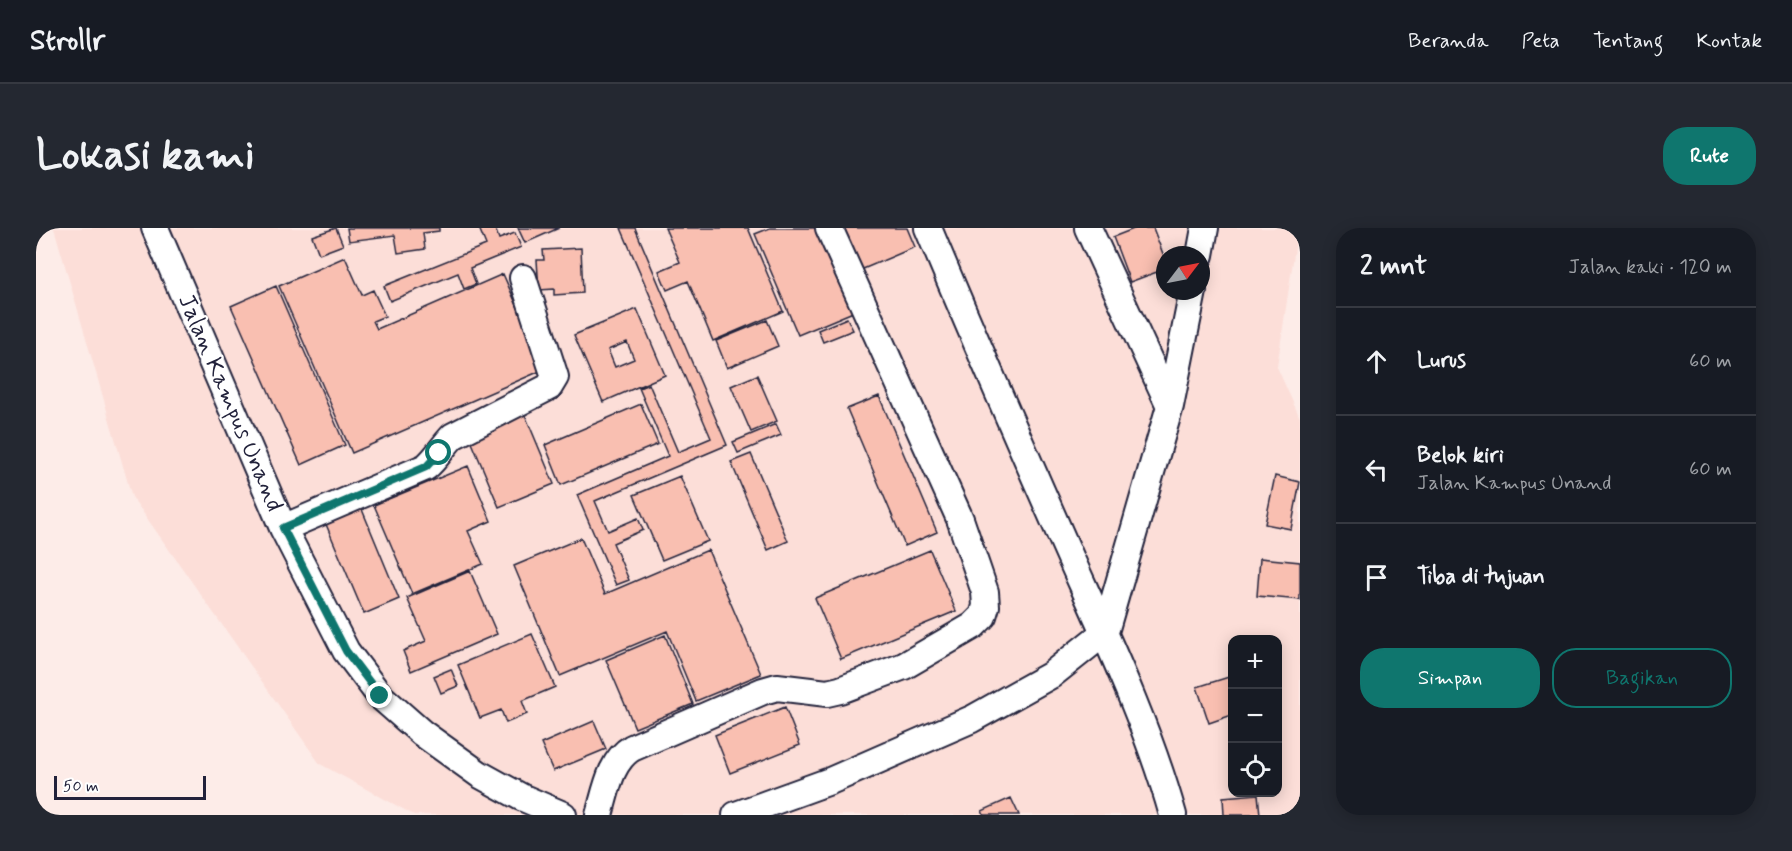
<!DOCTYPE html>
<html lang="id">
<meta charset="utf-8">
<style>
body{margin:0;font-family:Mynerve,sans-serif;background:#242831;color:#f1f3f6}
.controls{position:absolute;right:18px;bottom:18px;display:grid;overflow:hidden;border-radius:12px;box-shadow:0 3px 15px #0003}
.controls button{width:54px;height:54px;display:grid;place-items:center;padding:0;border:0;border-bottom:2px solid #363941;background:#171b24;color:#f1f3f6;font:30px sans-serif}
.compass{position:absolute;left:1120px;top:18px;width:54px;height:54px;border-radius:50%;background:#171b24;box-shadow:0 3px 15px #0003;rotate:58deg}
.scale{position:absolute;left:18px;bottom:15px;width:152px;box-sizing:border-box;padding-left:6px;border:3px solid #22223b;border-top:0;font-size:16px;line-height:21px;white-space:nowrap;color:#22223b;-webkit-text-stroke:4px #fff;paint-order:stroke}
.stop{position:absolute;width:18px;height:18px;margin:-14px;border:4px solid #0f766e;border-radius:50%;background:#fff}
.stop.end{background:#0f766e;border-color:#fff;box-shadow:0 2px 6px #0008}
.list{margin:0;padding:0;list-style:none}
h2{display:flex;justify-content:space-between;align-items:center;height:78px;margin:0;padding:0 24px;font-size:26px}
h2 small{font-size:20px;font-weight:400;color:#9ea1a6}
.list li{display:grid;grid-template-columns:39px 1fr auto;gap:18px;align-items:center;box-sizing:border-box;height:108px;padding:0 24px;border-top:2px solid #363941}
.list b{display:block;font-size:22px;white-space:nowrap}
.list p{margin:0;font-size:20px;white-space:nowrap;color:#9ea1a6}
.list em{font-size:20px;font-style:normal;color:#9ea1a6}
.actions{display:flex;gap:12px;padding:18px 24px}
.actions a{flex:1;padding:14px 0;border:2px solid #0f766e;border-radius:24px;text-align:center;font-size:21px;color:#0f766e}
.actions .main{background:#0f766e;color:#fff}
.icon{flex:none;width:33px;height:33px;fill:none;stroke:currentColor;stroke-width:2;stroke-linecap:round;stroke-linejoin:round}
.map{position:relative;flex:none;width:1264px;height:587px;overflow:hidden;border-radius:24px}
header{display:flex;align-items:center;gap:36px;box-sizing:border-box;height:84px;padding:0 30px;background:#171b24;border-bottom:2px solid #363941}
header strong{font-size:28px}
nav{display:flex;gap:33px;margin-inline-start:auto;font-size:21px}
.intro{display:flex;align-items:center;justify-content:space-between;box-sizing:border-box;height:144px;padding:0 36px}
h1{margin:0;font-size:42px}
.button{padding:15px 27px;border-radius:24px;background:#0f766e;color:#fff;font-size:21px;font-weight:700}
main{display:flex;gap:36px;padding:0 36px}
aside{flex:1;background:#171b24;border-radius:24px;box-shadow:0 3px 15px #0003}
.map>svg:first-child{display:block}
.built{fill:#fcded8;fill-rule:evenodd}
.building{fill:#f9bfb1;stroke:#22223b;stroke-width:1.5;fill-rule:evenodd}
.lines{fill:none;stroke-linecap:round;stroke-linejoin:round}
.minor-casing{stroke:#22223b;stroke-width:30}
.minor{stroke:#fff;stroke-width:26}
.route{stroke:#0f766e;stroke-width:8}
.labels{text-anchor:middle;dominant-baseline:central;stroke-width:4.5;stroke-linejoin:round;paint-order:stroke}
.street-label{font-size:24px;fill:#22223b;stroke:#fff}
</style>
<header>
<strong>Strollr</strong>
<nav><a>Beranda</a><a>Peta</a><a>Tentang</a><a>Kontak</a></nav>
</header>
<div class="intro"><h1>Lokasi kami</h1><a class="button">Rute</a></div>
<main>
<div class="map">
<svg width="1264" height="587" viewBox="0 0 1264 587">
<rect width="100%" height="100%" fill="#fdece8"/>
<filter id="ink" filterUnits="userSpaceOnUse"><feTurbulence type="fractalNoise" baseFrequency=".0167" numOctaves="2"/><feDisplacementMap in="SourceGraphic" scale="12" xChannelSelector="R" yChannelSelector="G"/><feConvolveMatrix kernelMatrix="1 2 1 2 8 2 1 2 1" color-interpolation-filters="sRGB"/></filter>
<g filter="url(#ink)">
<path class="built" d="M18,0H1262L1241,139L1264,190V587H378L284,536L96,269ZM1129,27H1165V63H1129ZM1196,412H1242V564H1196Z"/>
<path class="building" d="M300,0L307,17L283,26L276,8Z
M311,0H403V3L387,5L389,21L362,25L359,7L313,13Z
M443,0H459L463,11L479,5L485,19L434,40L440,56L428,61L422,45L354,73L348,58L450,17Z
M482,0H523L489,15Z
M585,0H599L691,217L559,273L572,303L602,290L607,302L577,315L593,352L580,357L541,267L632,228L603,160L613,156L642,224L675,210Z
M629,0H712L747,83L677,113L652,53L631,62L623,43L644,34Z
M734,0H781L817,84L762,107L719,6Z
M801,0H871L879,19L820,44Z
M1100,0H1117L1129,31V41L1094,54L1077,9Z
M545,20L547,65L518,67V61L503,62L501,32H508L507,22Z
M309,29L326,67L337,62L349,88L337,93L341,101L467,46L509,141L316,225L243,58Z
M240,58L309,217L265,237L195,78Z
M601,81L629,147L567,174L538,107ZM591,114L598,131L579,139L572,122Z
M811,90L817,102L787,114L782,102Z
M731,92L742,118L691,140L680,113Z
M721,147L741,193L715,204L695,158Z
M843,168L901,304L869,318L811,181Z
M605,176L622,216L525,257L509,217Z
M487,182L518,256L463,279L432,205Z
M740,196L745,207L702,225L697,214Z
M715,226L752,313L732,322L695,234Z
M432,238L455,293L432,303L447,336L376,366L338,277Z
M644,248L672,313L626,332L598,267Z
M1239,248L1264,254L1255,301L1229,296Z
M325,279L363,371L328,386L289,294Z
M545,310L569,366L672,322L725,446L660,473L631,403L524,448L478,338Z
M894,322L920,383L805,431L779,370Z
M1224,330L1264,334V372L1221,368Z
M434,343L461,406L375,443L367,423L390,413L371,370Z
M496,406L519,459L486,473L491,486L470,495L465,482L444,490L422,437Z
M629,407L657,476L599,500L570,432Z
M415,441L422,458L405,465L398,448Z
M1196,448V487L1173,495L1161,459Z
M749,479L764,517L694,545L679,507Z
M558,493L570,521L517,543L505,516Z
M1222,566L1224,587H1188L1187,569Z
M975,570L983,587H948L946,583Z"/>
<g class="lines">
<g class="minor-casing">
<path id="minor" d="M119,0L247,300L310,423L344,468L386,505L443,546L485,569L527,587
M892,0C940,115 990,229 1040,342C1076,422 1113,502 1137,587
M1052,0L1134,178
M1164,27L1169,0
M247,300L390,239C401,230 407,218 417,208L513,159L519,149L487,50
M563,587C570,564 574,533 596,520L727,463L741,459L791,465L804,462L868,438L937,398L947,388L950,378L949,364L924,291L793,0
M700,587L794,553L936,491L1015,447L1069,404L1134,178L1157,63"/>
</g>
<use href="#minor" class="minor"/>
</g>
</g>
<g class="lines" filter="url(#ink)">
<path class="route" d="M344,468L310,423L247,300L390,239L403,225"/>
</g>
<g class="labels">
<g class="street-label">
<text transform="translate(194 175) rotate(67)">Jalan Kampus Unand</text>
</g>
</g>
</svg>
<div class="controls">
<button>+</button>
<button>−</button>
<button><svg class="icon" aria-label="locate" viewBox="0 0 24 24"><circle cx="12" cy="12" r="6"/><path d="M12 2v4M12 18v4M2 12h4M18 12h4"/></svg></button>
</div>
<svg class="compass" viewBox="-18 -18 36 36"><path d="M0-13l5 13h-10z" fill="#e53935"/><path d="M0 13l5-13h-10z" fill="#9ea1a6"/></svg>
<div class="scale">50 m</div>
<div class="stop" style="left:403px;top:225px"></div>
<div class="stop end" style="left:344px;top:468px"></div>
</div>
<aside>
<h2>2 mnt<small>Jalan kaki · 120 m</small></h2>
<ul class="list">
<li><svg class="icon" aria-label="ahead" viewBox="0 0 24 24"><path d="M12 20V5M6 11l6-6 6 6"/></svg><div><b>Lurus</b></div><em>60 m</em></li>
<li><svg class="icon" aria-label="left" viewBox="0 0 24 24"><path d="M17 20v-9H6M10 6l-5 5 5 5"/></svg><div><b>Belok kiri</b><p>Jalan Kampus Unand</p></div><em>60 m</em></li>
<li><svg class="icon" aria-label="arrive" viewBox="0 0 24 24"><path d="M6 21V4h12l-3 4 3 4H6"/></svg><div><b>Tiba di tujuan</b></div></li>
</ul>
<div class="actions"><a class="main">Simpan</a><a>Bagikan</a></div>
</aside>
</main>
